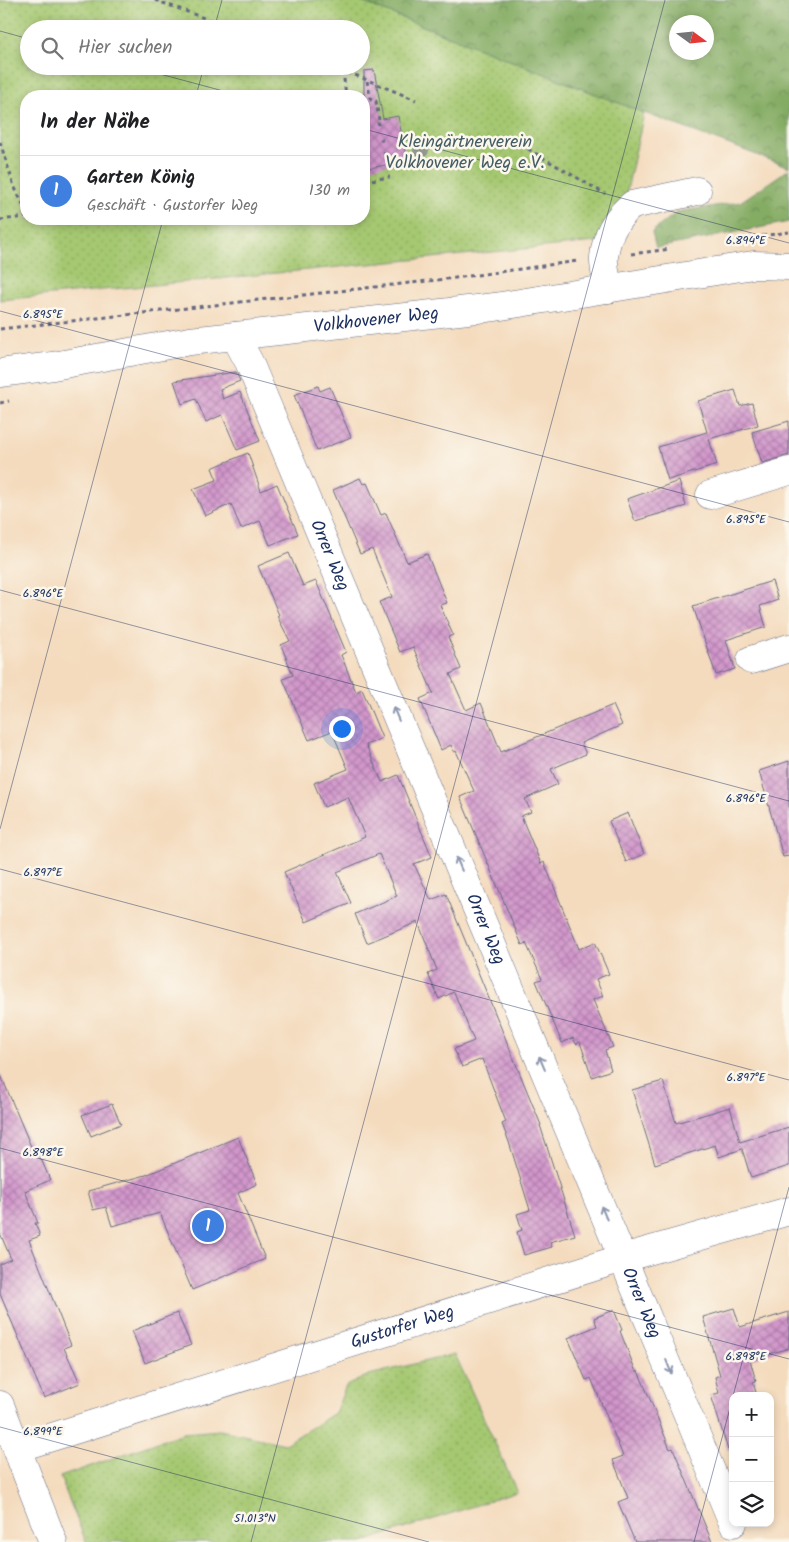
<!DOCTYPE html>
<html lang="de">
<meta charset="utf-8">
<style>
body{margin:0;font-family:Kalam,sans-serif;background:#f6f6f6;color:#202124}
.controls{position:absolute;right:15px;bottom:15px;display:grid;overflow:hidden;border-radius:10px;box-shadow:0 2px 8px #0003}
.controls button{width:45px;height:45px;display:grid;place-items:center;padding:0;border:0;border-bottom:1px solid #e0e0e0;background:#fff;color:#202124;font:25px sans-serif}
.compass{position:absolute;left:669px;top:15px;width:45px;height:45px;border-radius:50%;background:#fff;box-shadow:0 2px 8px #0003;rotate:105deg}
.you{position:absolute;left:341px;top:728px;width:18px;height:18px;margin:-12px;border:4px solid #fff;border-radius:50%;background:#1a73e8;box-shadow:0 0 0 8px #1a73e833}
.badge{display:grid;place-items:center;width:32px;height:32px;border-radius:50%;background:#db2777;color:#fff;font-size:16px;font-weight:700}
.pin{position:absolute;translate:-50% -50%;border:2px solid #fff;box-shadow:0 1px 5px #0006}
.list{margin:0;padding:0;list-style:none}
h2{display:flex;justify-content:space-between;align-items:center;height:65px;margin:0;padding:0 20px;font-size:21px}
h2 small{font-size:16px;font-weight:400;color:#757577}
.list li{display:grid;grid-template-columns:32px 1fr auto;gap:15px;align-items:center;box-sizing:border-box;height:70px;padding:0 20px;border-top:1px solid #e0e0e0}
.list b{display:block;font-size:19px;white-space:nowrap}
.list p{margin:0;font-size:16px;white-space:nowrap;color:#757577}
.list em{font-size:16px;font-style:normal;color:#757577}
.icon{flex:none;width:28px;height:28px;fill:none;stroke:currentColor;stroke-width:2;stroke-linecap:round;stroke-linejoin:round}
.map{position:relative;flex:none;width:789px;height:1542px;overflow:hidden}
.search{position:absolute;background:#fff;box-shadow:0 2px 8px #0003;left:20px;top:20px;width:350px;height:55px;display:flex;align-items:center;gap:12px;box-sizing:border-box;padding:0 18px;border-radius:28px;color:#757577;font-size:19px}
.panel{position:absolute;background:#fff;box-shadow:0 2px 8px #0003;left:20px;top:90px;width:350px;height:135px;border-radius:20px}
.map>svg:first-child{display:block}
.green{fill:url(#green-dots);stroke:#607c68;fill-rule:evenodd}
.forest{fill:url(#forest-crowns);stroke:#506e60;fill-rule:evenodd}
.building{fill:url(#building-cross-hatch)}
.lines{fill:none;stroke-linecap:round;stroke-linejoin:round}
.minor-casing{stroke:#676b80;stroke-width:29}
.path{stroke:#676b80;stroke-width:3;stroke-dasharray:4 4;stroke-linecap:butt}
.minor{stroke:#fff;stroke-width:28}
.tree{fill:#93968c}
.oneway{stroke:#8d97ae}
.ticks{fill:none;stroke:#1b2f5e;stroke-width:1;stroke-opacity:0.45}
.labels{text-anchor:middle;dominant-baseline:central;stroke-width:5;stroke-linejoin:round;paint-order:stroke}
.park-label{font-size:18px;fill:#445d64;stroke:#fbf7ec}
.street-label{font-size:18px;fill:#1b2f5e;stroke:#fbf7ec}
.ticks-label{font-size:12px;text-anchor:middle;fill:#1b2f5e;stroke:#fbf7ec;stroke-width:5;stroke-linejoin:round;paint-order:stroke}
</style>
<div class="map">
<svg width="789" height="1542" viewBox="0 0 789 1542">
<defs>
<pattern id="green-dots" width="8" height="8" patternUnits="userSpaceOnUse" patternTransform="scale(1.25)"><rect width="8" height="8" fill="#a5c871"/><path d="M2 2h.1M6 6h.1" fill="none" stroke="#8dac64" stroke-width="1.8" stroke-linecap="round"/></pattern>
<pattern id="forest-crowns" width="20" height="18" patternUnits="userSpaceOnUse" patternTransform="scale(1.25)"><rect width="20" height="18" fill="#84ac63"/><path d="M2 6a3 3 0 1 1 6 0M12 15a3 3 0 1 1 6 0" fill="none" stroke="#6b8c55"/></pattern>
<pattern id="building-cross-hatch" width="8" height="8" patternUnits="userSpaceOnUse" patternTransform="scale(1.25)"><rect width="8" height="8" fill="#d296cb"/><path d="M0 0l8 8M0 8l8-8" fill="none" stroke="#aa7ba8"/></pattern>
</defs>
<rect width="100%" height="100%" fill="#fbf7ec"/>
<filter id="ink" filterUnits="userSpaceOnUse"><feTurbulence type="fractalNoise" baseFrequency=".02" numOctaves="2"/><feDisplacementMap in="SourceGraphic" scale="10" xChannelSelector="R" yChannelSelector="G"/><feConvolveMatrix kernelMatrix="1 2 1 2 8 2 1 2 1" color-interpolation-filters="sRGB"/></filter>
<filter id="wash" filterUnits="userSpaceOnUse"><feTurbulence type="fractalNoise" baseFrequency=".0096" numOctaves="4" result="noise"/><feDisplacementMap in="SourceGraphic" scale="20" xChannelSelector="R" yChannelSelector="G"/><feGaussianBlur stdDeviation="1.12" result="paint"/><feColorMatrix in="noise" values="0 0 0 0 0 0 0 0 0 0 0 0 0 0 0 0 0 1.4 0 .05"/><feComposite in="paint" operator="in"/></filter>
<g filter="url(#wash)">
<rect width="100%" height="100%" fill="#f4dbbe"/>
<path class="green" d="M0,0H357L644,113L616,240L0,300ZM29,29H361V66H29ZM26,96H364V219H26Z
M455,1354L517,1492L363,1542H86L60,1477L183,1433L220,1430L285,1444L335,1413L346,1386L369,1375Z"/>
<path class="forest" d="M357,0H789V167L644,113ZM676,22H706V52H676Z
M789,169V222L656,248L652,232L677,212L740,202Z"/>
<g id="blocks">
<path class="building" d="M374,70L383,119L398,116L407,161L364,169V71Z
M236,372L240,381L220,389L223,399L240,392L260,441L237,450L222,415L206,422L196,399L182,404L174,381Z
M318,386L320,391L330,387L351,437L317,451L294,395Z
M735,390L740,406L752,403L758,425L709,439L717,465L668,480L658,447L707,432L698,401Z
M789,421V455L762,463L752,432Z
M248,453L261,491L277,484L298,534L270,545L260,521L241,529L231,504L205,516L193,489L217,480L212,468Z
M360,478L363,484L367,483L381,515L386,513L407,562L427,554L447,603L440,605L453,635L448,637L461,669L450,674L466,710L481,703L501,752L613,705L622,725L581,743L586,754L551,769L558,784L525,799L531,812L521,816L541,864L544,862L579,949L595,942L609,974L596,979L603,996L593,1000L613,1047L605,1050L611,1070L592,1077L580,1042L576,1044L573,1038L562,1043L536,981L542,979L526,943L522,945L460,797L474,791L456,751L454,752L451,745L441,750L420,699L433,693L413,647L400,652L379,602L392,597L372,549L360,554L333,490Z
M679,481L686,506L635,521L627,499Z
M289,553L303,586L316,581L346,652L341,655L356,692L362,689L382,738L366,745L382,782L398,775L432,857L414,864L431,900L446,894L541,1125H540L575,1235L550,1242L552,1247L524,1255L517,1232L522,1230L517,1214L530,1210L509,1142L502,1124L506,1122L482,1059L462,1067L454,1049L474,1041L454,992L439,999L428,974L437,970L418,922L367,943L355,914L397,896L379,854L337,872L351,903L306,922L284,872L365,837L348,797L324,807L314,783L348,769L332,731L309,740L283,679L293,675L281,645L290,641L277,616L279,615L258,566Z
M772,581L778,600L760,606L766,627L726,640L735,669L716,675L693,606Z
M789,761V856L783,857L759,771Z
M628,813L644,854L626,862L609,821Z
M0,1073L32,1149L36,1147L50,1180L25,1191L38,1223H35L40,1236L29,1240L71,1345L64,1348L80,1383L44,1398L0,1294V1264L11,1259L0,1233Z
M663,1081L676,1123L730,1107L740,1142L789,1127V1166L751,1178L742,1149L719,1157L715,1145L655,1164L632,1090Z
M112,1104L121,1124L91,1136L82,1115Z
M238,1137L257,1184L238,1193L265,1259L192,1290L160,1213L112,1226L106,1207L93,1210L88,1191L146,1175Z
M734,1308L740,1327L789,1312V1348L750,1360L756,1381L753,1382L757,1396H733V1449L728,1450L711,1395L719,1393L715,1377L720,1375L703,1317Z
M614,1310L622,1330L620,1331L636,1372L638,1371L645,1387L670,1449L673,1448L712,1542H635L618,1502L628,1498L613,1460L623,1456L591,1378L586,1380L568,1338L597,1326L594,1318Z
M177,1313L191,1345L145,1363L132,1331Z"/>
</g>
</g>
<g filter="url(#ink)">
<use href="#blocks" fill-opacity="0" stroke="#676b80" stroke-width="1"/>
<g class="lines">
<g class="minor-casing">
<g id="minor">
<path d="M608,289C607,279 603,266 604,257C606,236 616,218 632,205L697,191"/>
<path id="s1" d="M235,336L249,362L733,1523"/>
<path id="s2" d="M0,373L53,366L190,341L495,307L753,265L789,266"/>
<path d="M710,495L789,471"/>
<path d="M751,660L789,648"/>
<path d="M0,1405L53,1542"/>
<path id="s3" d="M17,1448L623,1258L789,1211"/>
</g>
</g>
<path class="path" d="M155,0L234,29
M333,66L416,100
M343,71L346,96
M367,81L371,100L376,101L379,120
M377,124L380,123
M380,140H383
M0,142L14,186L26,211
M528,149L605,194
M383,154L385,153
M366,168L367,181
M364,181L390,177
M0,220L26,217
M762,236L789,232
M631,254L670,249
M0,329L455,278L578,261
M0,403L9,401"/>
<use href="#minor" class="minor"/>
</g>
<circle class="tree" cx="421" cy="150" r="8"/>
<defs><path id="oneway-shaft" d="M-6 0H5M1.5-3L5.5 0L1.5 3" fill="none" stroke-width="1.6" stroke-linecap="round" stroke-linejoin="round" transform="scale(1.25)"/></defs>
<g class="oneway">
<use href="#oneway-shaft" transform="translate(396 714) rotate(-113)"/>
<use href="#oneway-shaft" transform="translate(459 864) rotate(-113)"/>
<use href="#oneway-shaft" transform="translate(542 1063) rotate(-113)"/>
<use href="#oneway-shaft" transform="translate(604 1213) rotate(-113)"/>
<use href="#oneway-shaft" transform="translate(669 1367) rotate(68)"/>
</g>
</g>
<path class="ticks" d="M214,29L222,0M0,31L29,39M130,66L242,96M196,96L204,66M364,129L789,243M0,311L789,522M0,590L789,801M0,829L163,219M0,869L789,1080M0,1148L789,1359M733,1396L789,1187M0,1427L429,1542M251,1542L665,0M694,1542L733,1397"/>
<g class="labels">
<g class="park-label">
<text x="465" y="142">Kleingärtnerverein<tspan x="465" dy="21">Volkhovener Weg e.V.</tspan></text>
</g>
<g class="street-label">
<text stroke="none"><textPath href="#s2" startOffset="380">Volkhovener Weg</textPath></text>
<text stroke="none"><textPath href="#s1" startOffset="239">Orrer Weg</textPath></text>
<text stroke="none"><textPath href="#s1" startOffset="644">Orrer Weg</textPath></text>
<text stroke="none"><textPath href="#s1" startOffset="1049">Orrer Weg</textPath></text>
<text stroke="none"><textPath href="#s3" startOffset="404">Gustorfer Weg</textPath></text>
</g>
</g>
<g class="ticks-label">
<text x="746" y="244">6.894°E</text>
<text x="43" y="318">6.895°E</text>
<text x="746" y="523">6.895°E</text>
<text x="43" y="597">6.896°E</text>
<text x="746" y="802">6.896°E</text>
<text x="43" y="876">6.897°E</text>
<text x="746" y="1081">6.897°E</text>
<text x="43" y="1156">6.898°E</text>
<text x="746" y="1360">6.898°E</text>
<text x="43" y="1435">6.899°E</text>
<text x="255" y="1522">51.013°N</text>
</g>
</svg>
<div class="controls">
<button>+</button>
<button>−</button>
<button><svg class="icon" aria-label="layers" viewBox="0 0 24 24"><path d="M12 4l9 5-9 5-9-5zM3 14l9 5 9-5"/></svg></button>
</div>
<svg class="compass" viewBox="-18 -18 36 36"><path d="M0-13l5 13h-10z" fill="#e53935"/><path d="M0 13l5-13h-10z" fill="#757577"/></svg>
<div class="you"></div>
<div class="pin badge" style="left:208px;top:1226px;background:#3f7fe0">1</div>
<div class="search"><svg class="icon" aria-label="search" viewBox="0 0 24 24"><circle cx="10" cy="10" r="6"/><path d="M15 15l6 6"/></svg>Hier suchen</div>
<section class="panel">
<h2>In der Nähe<small></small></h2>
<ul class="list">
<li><span class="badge" style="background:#3f7fe0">1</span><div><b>Garten König</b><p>Geschäft · Gustorfer Weg</p></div><em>130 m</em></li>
</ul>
</section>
</div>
